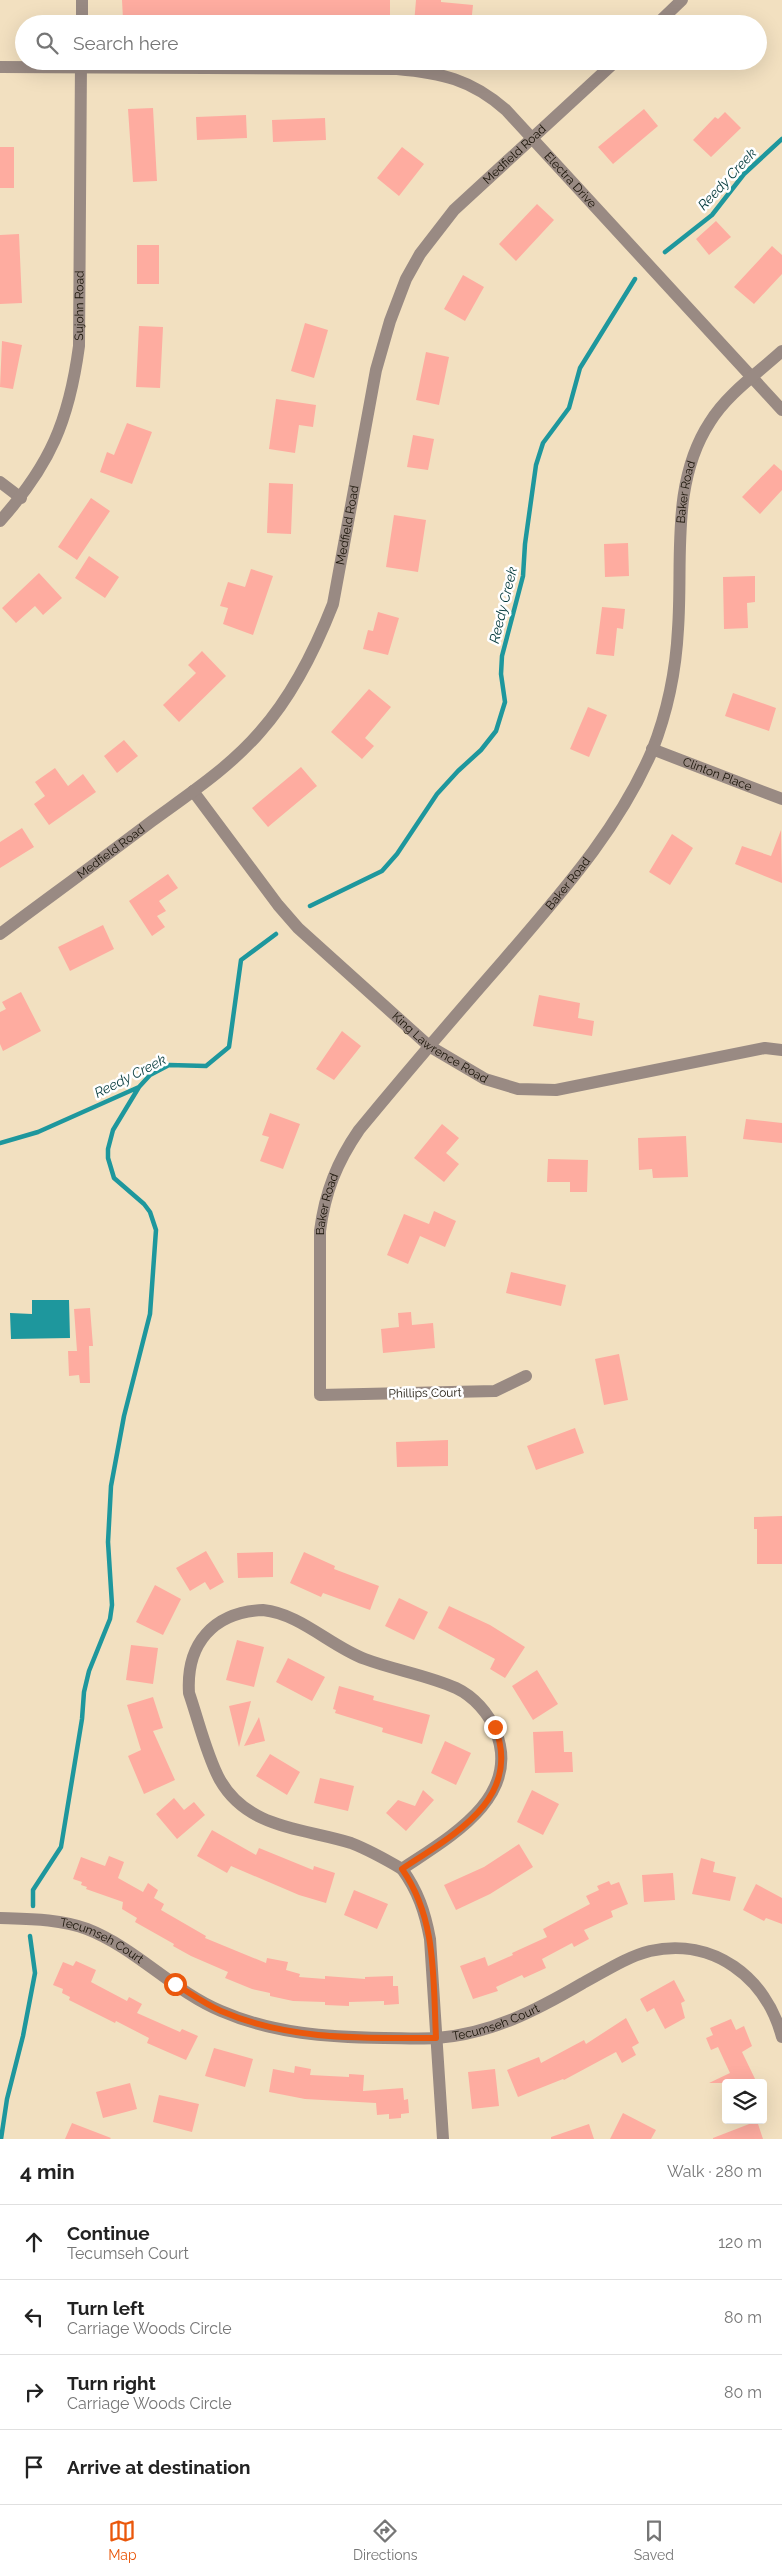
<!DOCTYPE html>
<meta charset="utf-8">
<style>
body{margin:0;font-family:Raleway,sans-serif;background:#f2f2f2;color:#222}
.controls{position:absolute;right:15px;bottom:15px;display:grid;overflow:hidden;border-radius:5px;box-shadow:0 5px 20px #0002}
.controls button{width:45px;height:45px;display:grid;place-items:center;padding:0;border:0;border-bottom:1px solid #e0e0e0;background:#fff;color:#222;font:25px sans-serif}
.stop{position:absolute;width:15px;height:15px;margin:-11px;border:4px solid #ea580c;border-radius:50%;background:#fff}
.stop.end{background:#ea580c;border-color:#fff;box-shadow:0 1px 5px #0008}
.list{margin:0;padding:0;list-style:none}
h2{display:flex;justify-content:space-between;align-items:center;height:65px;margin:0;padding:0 20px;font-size:21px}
h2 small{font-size:16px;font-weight:400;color:#767676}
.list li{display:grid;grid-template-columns:32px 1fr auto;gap:15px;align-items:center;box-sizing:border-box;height:75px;padding:0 20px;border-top:1px solid #e0e0e0}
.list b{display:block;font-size:19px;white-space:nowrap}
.list p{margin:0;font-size:16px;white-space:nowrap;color:#767676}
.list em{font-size:16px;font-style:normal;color:#767676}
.icon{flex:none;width:28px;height:28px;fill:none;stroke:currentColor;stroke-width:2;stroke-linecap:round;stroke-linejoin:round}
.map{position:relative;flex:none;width:782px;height:2139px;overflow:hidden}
.search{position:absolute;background:#fff;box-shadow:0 5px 20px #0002;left:15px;right:15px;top:15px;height:55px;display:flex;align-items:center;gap:12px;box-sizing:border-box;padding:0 18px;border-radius:28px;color:#767676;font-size:19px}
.sheet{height:365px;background:#fff}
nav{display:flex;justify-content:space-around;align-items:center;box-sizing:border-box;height:70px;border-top:1px solid #e0e0e0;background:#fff;font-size:14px;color:#767676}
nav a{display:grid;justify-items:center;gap:2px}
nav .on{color:#ea580c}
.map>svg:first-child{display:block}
.water{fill:#1e979d}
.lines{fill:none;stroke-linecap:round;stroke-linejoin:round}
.stream{stroke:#1e979d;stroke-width:4.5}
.building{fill:#feaca0}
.street{stroke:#998a83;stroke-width:12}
.route{stroke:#ea580c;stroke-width:6}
.labels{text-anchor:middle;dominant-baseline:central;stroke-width:5;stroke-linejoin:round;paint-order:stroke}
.street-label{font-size:12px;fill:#1a1408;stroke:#fff}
.water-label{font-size:14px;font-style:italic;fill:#03393b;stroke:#fff}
</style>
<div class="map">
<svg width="782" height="2139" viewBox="0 0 782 2139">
<rect width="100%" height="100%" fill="#f2e0c0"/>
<path class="water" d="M32,1300H69L70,1338L11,1339L10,1313L32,1314Z"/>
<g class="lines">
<path class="stream" d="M665,252L712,215L744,174L782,139
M310,906L382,871L397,854L437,794L458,771L481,750L496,731L505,702L501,674L502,656L523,576L525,544L536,465L543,443L569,408L580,368L635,279
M0,1143L38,1132L139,1087L150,1075L169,1065L206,1066L229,1047L241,960L276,934
M33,1906V1890L61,1847L82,1719L84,1692L89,1671L110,1619L112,1605L108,1542L111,1486L124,1416L150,1314L156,1230L150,1212L144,1204L114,1178L108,1158V1149L113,1130L139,1087
M1,2139L7,2099L23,2036L35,1973L30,1936"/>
</g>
<path class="building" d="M122,0H390V18L265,21L264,18L190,19V17L123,19Z
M416,0H441V2L473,5L471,24H414Z
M153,108L157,181L133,182L128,109Z
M644,109L658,126L613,164L598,147Z
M725,112L741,128L711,157L693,140L715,117L718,119Z
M246,115L247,138L197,140L196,117Z
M325,118L326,140L273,142L272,120Z
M0,147H14V188H0Z
M402,147L424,164L399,196L377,178Z
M537,204L554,220L516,261L499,244Z
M716,221L731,237L709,255L696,239Z
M19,234L22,303L0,304V235Z
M137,245H159V284H137Z
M772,246L782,255V274L754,304L734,287Z
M463,275L484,287L465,321L444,309Z
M305,323L328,330L314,378L291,371Z
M139,326L163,327L160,388L136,387Z
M2,341L22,345L13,389L0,387Z
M426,352L449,357L439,405L416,400Z
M276,399L316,405L313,427L299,425L295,453L269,449Z
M127,423L152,432L132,484L100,472L107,452L114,455Z
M413,435L434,439L428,470L407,467Z
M774,464L782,471V490L760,514L742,497Z
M269,483L293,484L291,534L267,533Z
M91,498L110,511L77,560L58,547Z
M394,515L426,520L418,572L386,567Z
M628,543L629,576L605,577L604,544Z
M89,556L119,577L105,598L75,578Z
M251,569L273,576L253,635L223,624L228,608L220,606L228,582L245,587Z
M39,573L62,598L43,615L35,606L16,623L2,608Z
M755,576V602L747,603L748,628L724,629L723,577Z
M602,607L625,609L623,629L617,628L614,656L596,654Z
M378,612L399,618L388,655L363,649L368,630L373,631Z
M202,651L226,676L179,722L163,705L196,673L188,665Z
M369,689L391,707L365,738L374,746L362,759L331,732Z
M733,693L776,708L769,731L725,716Z
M588,707L607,715L589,757L570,749Z
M124,740L138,756L117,773L104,756Z
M301,767L317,786L268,827L252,808Z
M55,768L68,786L83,774L96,792L49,825L34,804L45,796L35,782Z
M22,828L34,847L0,868V842Z
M781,830L782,883L735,864L742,846L771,856Z
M672,834L693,848L670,885L649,872Z
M168,874L178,888L159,901L166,911L157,916L165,927L152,936L129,901Z
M103,925L114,949L70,971L58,947Z
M21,992L41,1031L3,1051L0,1044V1012L6,1009L2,1002Z
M539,995L580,1003L578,1018L594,1021L592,1036L533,1026Z
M342,1031L361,1046L334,1080L316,1069Z
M270,1113L300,1124L283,1169L260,1161L269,1137L262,1135Z
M746,1119L782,1123V1143L743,1139Z
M442,1124L459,1138L446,1153L459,1164L444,1182L414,1158Z
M686,1136L688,1177L653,1178L652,1169L639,1170L638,1138Z
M548,1159L588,1160L587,1192H570V1182H547Z
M434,1211L456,1221L445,1247L420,1236L408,1264L387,1255L404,1214L429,1224Z
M511,1272L566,1285L561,1306L506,1293Z
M90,1308L93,1346H89L90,1383H80L79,1375L69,1376L68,1351H77L74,1309Z
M411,1312L412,1325L433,1323L435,1348L383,1353L381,1329L399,1327L398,1313Z
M619,1354L628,1400L604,1405L595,1359Z
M575,1428L584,1453L536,1470L527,1446Z
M448,1440V1466L397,1467L396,1442Z
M782,1516V1564H757V1529H754V1517Z
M206,1551L224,1582L210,1590L205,1582L190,1591L176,1568Z
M273,1552V1577L238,1578L237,1553Z
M304,1552L335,1566L334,1569L379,1586L370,1610L323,1593L321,1597L290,1583Z
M155,1585L181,1599L163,1635L136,1622Z
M399,1598L428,1612L414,1640L385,1626Z
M449,1606L490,1625L525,1647L505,1678L490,1669L495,1659L438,1628Z
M237,1640L264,1647L254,1687L226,1680Z
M131,1645L158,1648L153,1684L126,1680Z
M288,1658L325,1677L312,1701L276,1682Z
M537,1670L558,1704L533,1720L512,1686Z
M339,1686L374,1696L373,1700L430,1715L422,1744L382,1732L383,1728L335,1713L336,1710L333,1709Z
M153,1697L163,1728L153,1731L175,1780L144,1794L128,1756L141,1750L127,1705Z
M251,1701L239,1747L229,1706Z
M259,1717L265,1741L244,1746Z
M563,1731L564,1752H572L573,1772L535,1773L533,1732Z
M445,1741L471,1753L456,1785L431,1773Z
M270,1754L300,1772L287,1795L256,1776Z
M320,1778L354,1786L348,1811L314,1803Z
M423,1790L434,1800L406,1831L386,1813L398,1800L415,1806Z
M532,1790L559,1804L543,1835L517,1822Z
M174,1798L184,1810L194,1802L205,1815L177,1839L156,1814Z
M212,1830L256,1855L259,1848L313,1870L314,1866L335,1873L326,1903L299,1895L231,1866L227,1873L197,1856Z
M519,1844L533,1867L490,1894L456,1910L444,1885L484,1867Z
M109,1856L124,1862L118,1878L143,1892L148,1883L158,1890L154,1898L164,1904L161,1910L206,1936L205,1938L266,1963L267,1958L288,1962L286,1970L300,1974L299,1977L325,1979V1976L365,1979V1977L393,1976V1986H398L399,2004L384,2005V2001L349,2002V2006L325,2005V2002L293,2001L270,1996V1993L252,1989L225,1978L228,1972L191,1956L173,1946L174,1944L135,1922L137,1918L122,1909L123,1902L86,1889L87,1887L81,1885L82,1882L73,1879L81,1857L105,1866Z
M701,1858L715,1862L713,1872L736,1877L730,1901L692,1894Z
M673,1873L675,1900L644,1902L642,1875Z
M609,1881L611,1885L619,1882L628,1904L611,1911L613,1917L584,1930L589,1939L574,1947L572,1943L542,1959L546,1968L524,1978L522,1975L496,1987L498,1991L473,1999L460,1966L485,1957L488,1966L513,1955L512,1953L547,1937L543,1929L590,1904L586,1896L599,1890L597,1886Z
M756,1884L782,1898V1924L766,1918L764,1921L743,1910Z
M354,1890L388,1904L377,1929L344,1915Z
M76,1961L96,1970L91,1982L127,2001L129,1997L142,2004L137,2013L180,2032L182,2029L198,2036L186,2060L147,2043L149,2038L116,2021L115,2023L69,2000L70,1997L62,1993L63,1989L53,1985L63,1962L73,1966Z
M674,1980L685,2001L681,2003L685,2018L665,2029L654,2008L647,2012L640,1999Z
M626,2018L639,2043L632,2047L636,2055L622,2063L616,2052L564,2080L563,2079L518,2097L507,2070L539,2057L541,2063L584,2040L586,2044Z
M731,2019L736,2030L744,2026L752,2046L742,2052L757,2083H709L730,2073L718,2047L711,2050L706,2038L713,2035L710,2028Z
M214,2048L253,2059L245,2087L205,2076Z
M295,2066L311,2069L310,2075L349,2077V2074L364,2075L363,2091L403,2088L404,2100L408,2099L409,2113L401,2114V2118L389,2119V2114L377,2115L376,2103L305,2099L269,2092L273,2069L294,2073Z
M495,2069L499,2106L472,2109L468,2072Z
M130,2083L137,2109L103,2118L96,2092Z
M159,2095L199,2104L192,2132L153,2122Z
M623,2113L656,2130L651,2139H610Z
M757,2121L763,2139H713V2138Z
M72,2123L111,2138L110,2139H65Z
M589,2124L594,2139H551V2137Z"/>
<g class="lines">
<g class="street">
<path d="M82,24V0"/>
<path d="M657,24L682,0"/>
<path id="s1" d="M0,67L397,69C441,73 471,79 506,110L782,410"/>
<path d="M0,482L21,498"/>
<path id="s2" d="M0,521C50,465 69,421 79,346L81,61"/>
<path id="s3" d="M652,749L782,799"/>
<path id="s4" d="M193,791L278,905L298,928L429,1046L485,1079L518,1089L556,1090L765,1048L782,1050"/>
<path id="s5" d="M0,934C51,896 102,859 152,821C189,794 230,767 260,732C293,695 315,650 333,604L376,370L390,321L406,279L420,254L454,210L616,61"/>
<path id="s6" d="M526,1376L495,1391L320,1395V1231C325,1192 337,1162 359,1130C406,1073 454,1017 503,961C559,895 617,832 652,751C667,713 676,669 678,629C683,560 670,483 710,422C727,394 758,373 782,351"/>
<path d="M263,1610C301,1614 330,1646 365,1659C394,1670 427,1675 456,1688C473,1696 489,1713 496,1732C522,1798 448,1838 402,1869C385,1859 369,1850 351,1843C303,1828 248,1829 220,1780C207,1757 198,1719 189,1693C186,1644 213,1612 263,1610Z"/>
<path d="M402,1869C418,1891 425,1912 430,1939L443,2139"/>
<path id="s7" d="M0,1918C29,1919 60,1919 87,1929C136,1948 173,1991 221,2011C274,2034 328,2037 384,2038C401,2038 419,2039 437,2038C491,2034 537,2010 583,1983C604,1972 626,1957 650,1951C713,1937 766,1977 782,2037"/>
</g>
</g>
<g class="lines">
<path class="route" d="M175,1984C190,1993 205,2004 221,2011C290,2041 363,2038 436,2038C433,1979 437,1919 402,1869C453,1835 523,1799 495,1727"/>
</g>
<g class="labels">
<g class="street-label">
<text stroke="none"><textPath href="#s5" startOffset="978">Medfield Road</textPath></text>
<text stroke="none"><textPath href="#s1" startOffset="611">Electra Drive</textPath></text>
<text stroke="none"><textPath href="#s2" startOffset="236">Sujohn Road</textPath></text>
<text stroke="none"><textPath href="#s6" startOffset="1226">Baker Road</textPath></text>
<text stroke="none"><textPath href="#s5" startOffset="558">Medfield Road</textPath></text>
<text stroke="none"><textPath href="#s3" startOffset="70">Clinton Place</textPath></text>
<text stroke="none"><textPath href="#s5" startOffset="138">Medfield Road</textPath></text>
<text stroke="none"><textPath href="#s6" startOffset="806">Baker Road</textPath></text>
<text stroke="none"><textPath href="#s4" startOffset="359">King Lawrence Road</textPath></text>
<text stroke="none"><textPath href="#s6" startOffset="401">Baker Road</textPath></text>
<text transform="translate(425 1393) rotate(-1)">Phillips Court</text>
<text stroke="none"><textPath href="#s7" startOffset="106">Tecumseh Court</textPath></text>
<text stroke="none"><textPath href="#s7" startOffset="526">Tecumseh Court</textPath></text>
</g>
<g class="water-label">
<text transform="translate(727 179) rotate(-47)">Reedy Creek</text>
<text transform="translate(503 605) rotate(-76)">Reedy Creek</text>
<text transform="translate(130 1076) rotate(-27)">Reedy Creek</text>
</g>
</g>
</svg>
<div class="controls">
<button><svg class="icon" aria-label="layers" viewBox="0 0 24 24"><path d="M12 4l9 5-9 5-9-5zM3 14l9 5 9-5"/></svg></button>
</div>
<div class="stop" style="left:175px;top:1984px"></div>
<div class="stop end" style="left:495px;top:1727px"></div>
<div class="search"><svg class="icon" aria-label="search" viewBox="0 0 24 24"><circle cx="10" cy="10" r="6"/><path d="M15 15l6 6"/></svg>Search here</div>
</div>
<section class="sheet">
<h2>4 min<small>Walk · 280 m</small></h2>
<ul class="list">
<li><svg class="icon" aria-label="ahead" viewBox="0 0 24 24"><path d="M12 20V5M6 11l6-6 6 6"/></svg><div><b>Continue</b><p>Tecumseh Court</p></div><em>120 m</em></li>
<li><svg class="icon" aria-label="left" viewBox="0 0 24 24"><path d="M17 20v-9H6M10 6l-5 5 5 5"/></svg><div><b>Turn left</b><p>Carriage Woods Circle</p></div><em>80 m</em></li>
<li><svg class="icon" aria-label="right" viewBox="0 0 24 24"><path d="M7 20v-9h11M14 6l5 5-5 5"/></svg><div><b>Turn right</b><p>Carriage Woods Circle</p></div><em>80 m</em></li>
<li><svg class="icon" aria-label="arrive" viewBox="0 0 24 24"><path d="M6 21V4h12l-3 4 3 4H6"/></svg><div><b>Arrive at destination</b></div></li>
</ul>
</section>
<nav>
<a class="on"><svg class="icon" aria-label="map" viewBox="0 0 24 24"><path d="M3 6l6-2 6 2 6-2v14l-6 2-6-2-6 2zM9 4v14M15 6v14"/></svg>Map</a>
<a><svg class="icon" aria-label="directions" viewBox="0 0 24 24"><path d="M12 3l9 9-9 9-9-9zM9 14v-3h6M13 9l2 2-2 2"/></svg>Directions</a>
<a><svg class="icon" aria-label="saved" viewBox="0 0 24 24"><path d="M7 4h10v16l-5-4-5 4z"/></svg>Saved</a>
</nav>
